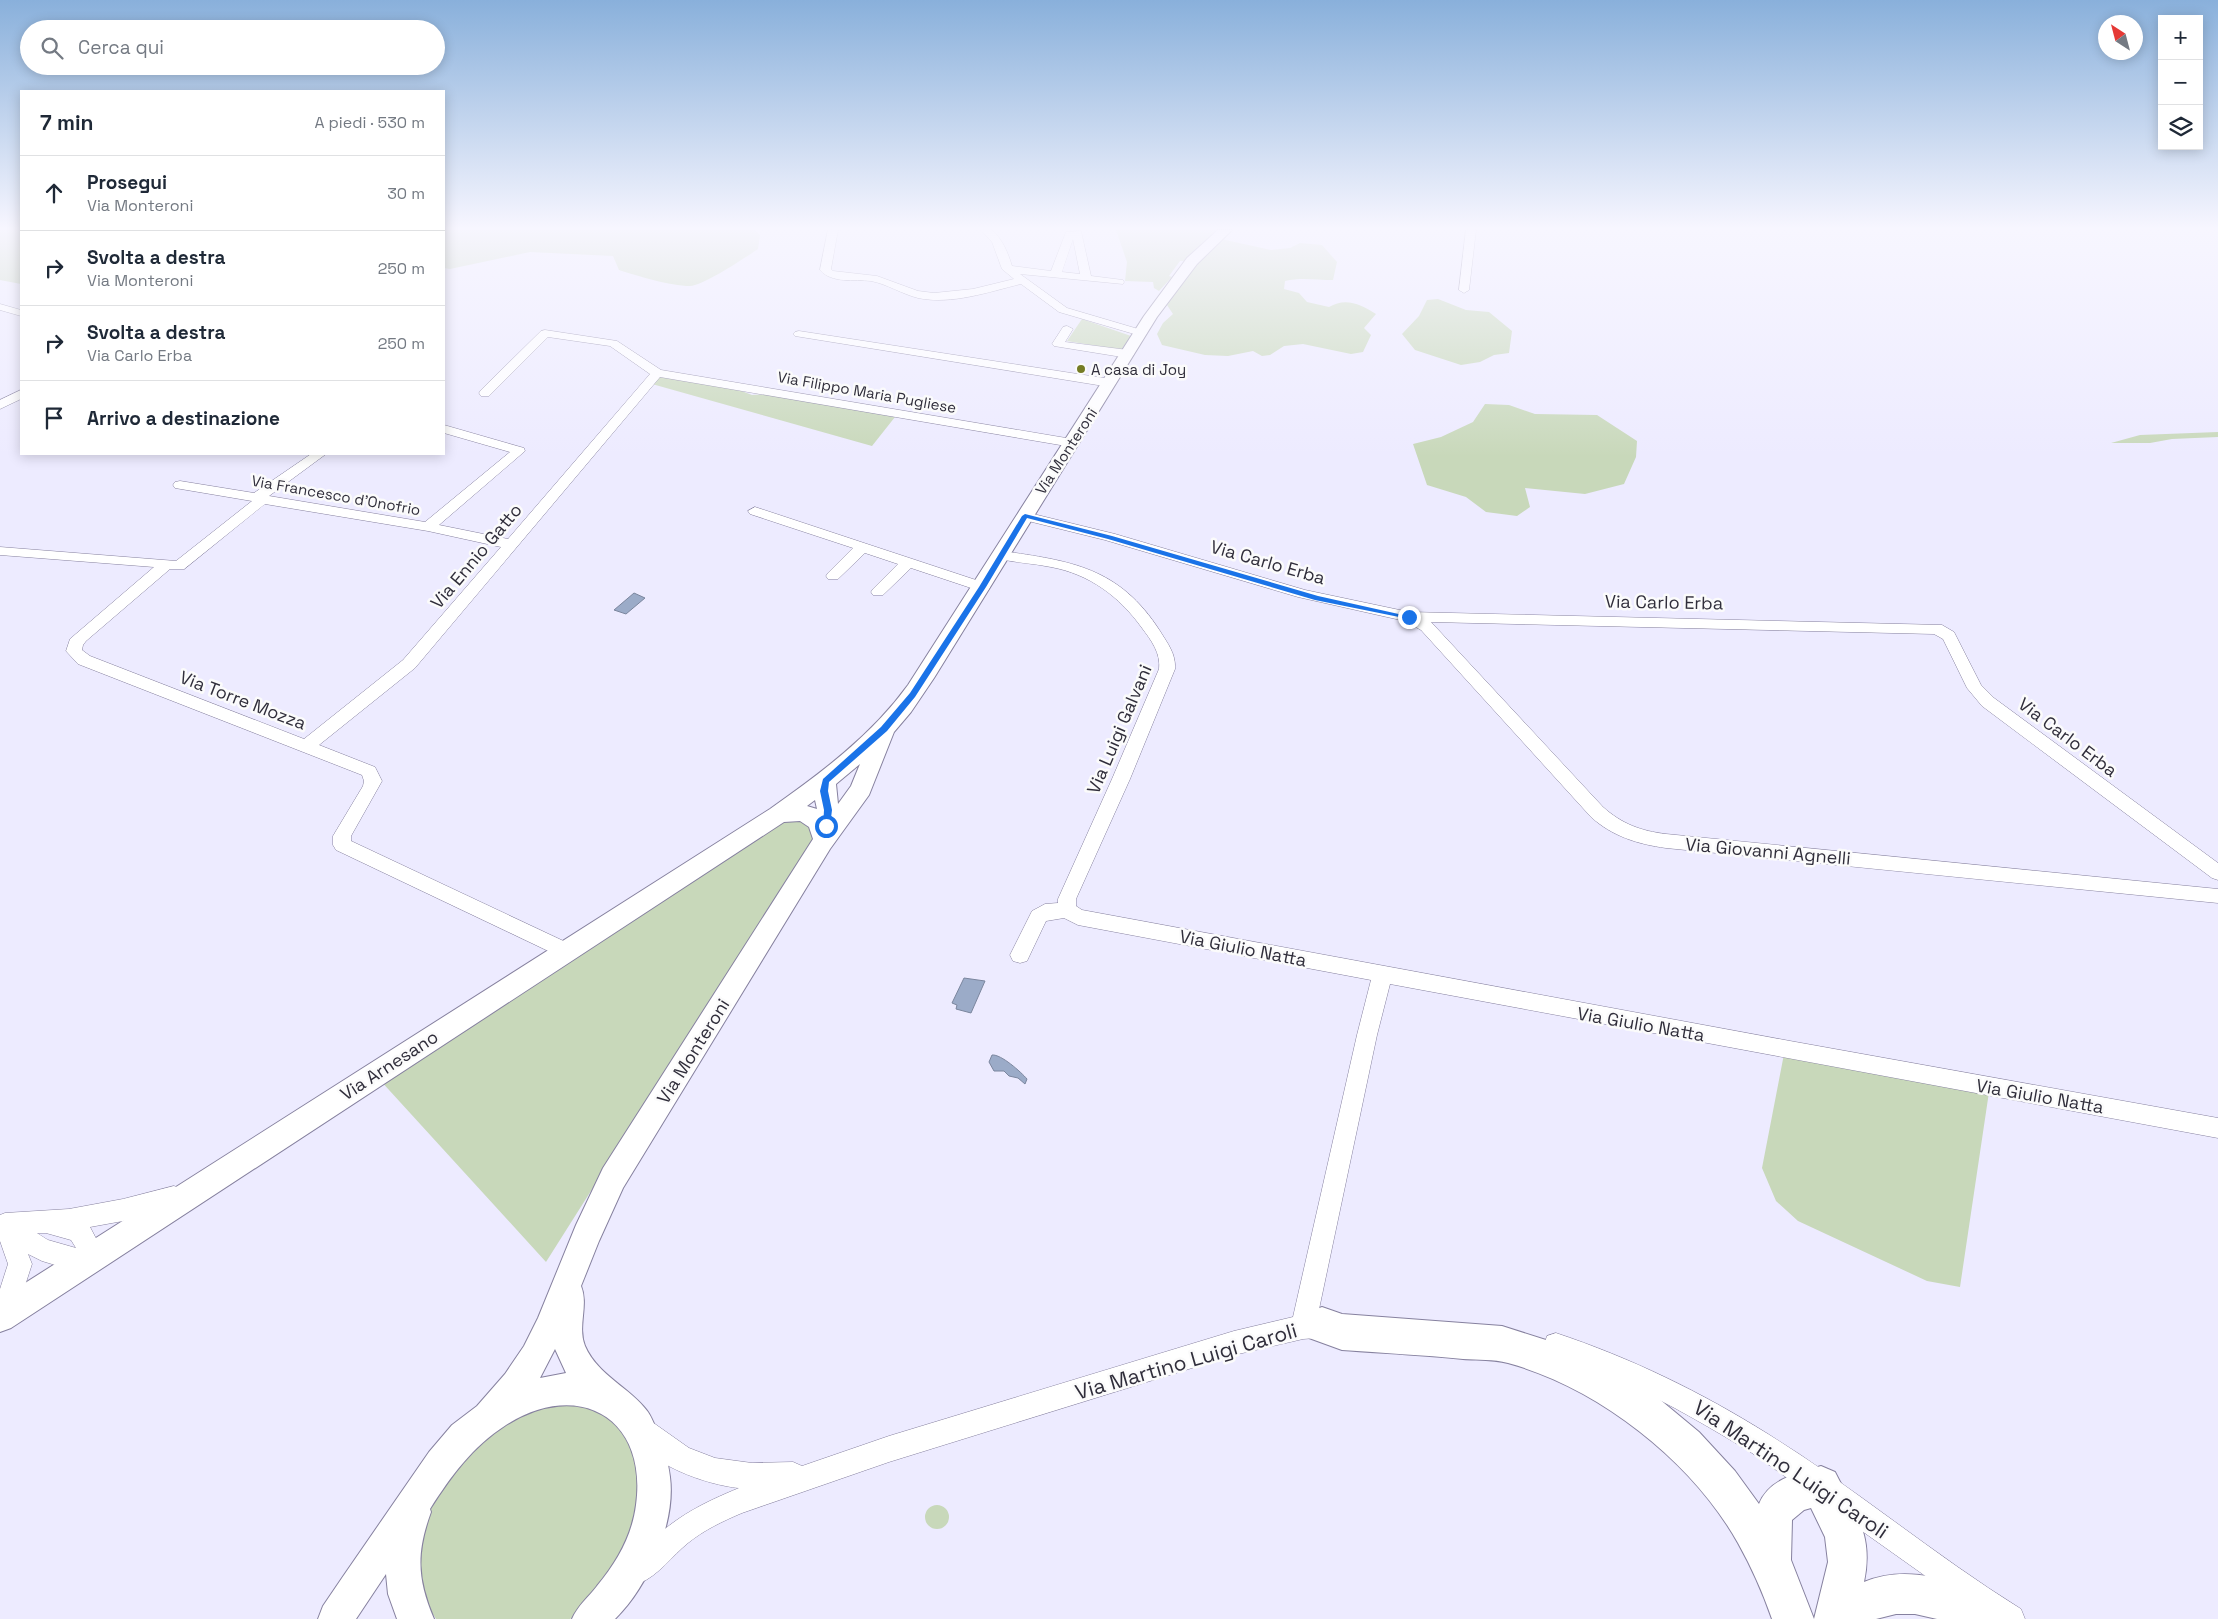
<!DOCTYPE html>
<html lang="it">
<meta charset="utf-8">
<style>
body{margin:0;font-family:"Space Grotesk",sans-serif;background:#f6f6f7;color:#1f2937}
.controls{position:absolute;right:15px;top:15px;display:grid;overflow:hidden;border-radius:0px;box-shadow:0 2px 12px #0003}
.controls button{width:45px;height:45px;display:grid;place-items:center;padding:0;border:0;border-bottom:1px solid #e0e1e3;background:#fff;color:#1f2937;font:25px sans-serif}
.compass{position:absolute;left:2098px;top:15px;width:45px;height:45px;border-radius:50%;background:#fff;box-shadow:0 2px 12px #0003;rotate:324deg}
.stop{position:absolute;width:15px;height:15px;margin:-11px;border:4px solid #1a73e8;border-radius:50%;background:#fff}
.stop.end{background:#1a73e8;border-color:#fff;box-shadow:0 1px 5px #0008}
.list{margin:0;padding:0;list-style:none}
h2{display:flex;justify-content:space-between;align-items:center;height:65px;margin:0;padding:0 20px;font-size:21px}
h2 small{font-size:16px;font-weight:400;color:#747a83}
.list li{display:grid;grid-template-columns:32px 1fr auto;gap:15px;align-items:center;box-sizing:border-box;height:75px;padding:0 20px;border-top:1px solid #e0e1e3}
.list b{display:block;font-size:19px;white-space:nowrap}
.list p{margin:0;font-size:16px;white-space:nowrap;color:#747a83}
.list em{font-size:16px;font-style:normal;color:#747a83}
.icon{flex:none;width:28px;height:28px;fill:none;stroke:currentColor;stroke-width:2;stroke-linecap:round;stroke-linejoin:round}
.map{position:relative;flex:none;width:2218px;height:1619px;overflow:hidden}
.search{position:absolute;background:#fff;box-shadow:0 2px 12px #0003;left:20px;top:20px;width:425px;height:55px;display:flex;align-items:center;gap:12px;box-sizing:border-box;padding:0 18px;border-radius:28px;color:#747a83;font-size:19px}
.panel{position:absolute;background:#fff;box-shadow:0 2px 12px #0003;left:20px;top:90px;width:425px;height:365px;border-radius:0px}
.map>svg:first-child{display:block}
.green{fill:#c8d8ba}
.water{fill:#9babc8;stroke:#7b869e}
.lines{fill:none;stroke-linecap:round;stroke-linejoin:round}
.minor-casing{stroke:#86819f;stroke-width:1}
.major-casing{stroke:#86819f;stroke-width:2}
.highway-casing{stroke:#86819f;stroke-width:2}
.minor{fill:#fff;fill-rule:evenodd}
.major{fill:#fff;fill-rule:evenodd}
.highway{fill:#fff;fill-rule:evenodd}
.route{fill:#1a73e8}
.poi-dot{fill:#757c25;stroke:#fbfbfb;stroke-width:2}
.labels{text-anchor:middle;dominant-baseline:central;stroke-width:5;stroke-linejoin:round;paint-order:stroke}
.far-poi-label{font-size:15px;fill:#302e3b;stroke:#fbfbfb;text-anchor:start}
.far-street-label{font-size:15px;fill:#302e3b;stroke:#fbfbfb}
.street-label{font-size:18px;fill:#302e3b;stroke:#fbfbfb}
.near-street-label{font-size:21px;fill:#302e3b;stroke:#fbfbfb}
</style>
<div class="map">
<svg width="2218" height="1619" viewBox="0 0 2218 1619">
<rect width="100%" height="100%" fill="#edebff"/>
<path class="green" d="M0,230H21V284L0,280Z
M444,230H755L760,235L758,249C746,257 703,286 690,286C670,286 638,276 619,270L613,256L530,252L450,269L444,268Z
M1116,230H1217L1185,261H1180L1169,276L1172,277L1159,291L1154,288L1153,282L1125,281L1127,262Z
M1221,239L1271,250L1290,248L1300,243L1322,245L1337,262L1333,280C1317,280 1301,277 1285,281L1284,289L1299,293L1307,302L1329,307C1345,297 1361,304 1376,314L1364,328L1371,335L1363,352L1351,354L1303,344L1284,346L1270,355L1262,356L1253,351L1228,356L1205,355L1162,345L1157,334L1163,323L1173,314L1167,305L1190,271Z
M1438,299L1466,310L1489,312L1512,331L1509,353L1494,355L1480,362L1461,365L1415,350L1402,334L1419,316L1427,300Z
M1082,319L1131,336L1121,350L1067,341Z
M660,376L739,390L752,395L767,394L895,417L872,446L652,384Z
M1485,404L1509,405L1535,414L1597,415L1637,441L1636,457L1624,484L1585,494L1525,488L1530,507L1517,516L1486,512L1466,497L1427,485L1413,444L1441,437L1473,422Z
M2218,432V437L2172,439L2150,443H2111L2140,435Z
M804,816L814,836L811,843L546,1262L379,1079L781,819Z
M1784,1054L1989,1092L1960,1287L1927,1281L1798,1221L1776,1201L1762,1168Z
M571,1402L606,1413L631,1440L642,1478L628,1549L579,1613L570,1619H436C404,1573 422,1507 453,1465C460,1456 497,1425 508,1418C518,1411 557,1406 571,1402Z
M925 1517a12 12 0 1 1 24 0a12 12 0 1 1-24 0Z"/>
<path class="water" d="M634,593L645,598L626,614L614,610Z
M964,978L985,981L971,1013L956,1009L957,1005L952,1003Z
M992,1055C1001,1054 1021,1072 1027,1079L1025,1084L1018,1078L1009,1076L1004,1071H994L989,1062Z"/>
<g class="lines">
<g class="minor-casing">
<path id="minor" d="M828,230H838L831,269L833,271L877,276L918,291L934,293L973,289L1014,279L1002,269L992,242L981,230H992C1003,240 1008,253 1012,266L1051,271L1066,232L1081,231L1091,276L1123,280L1124,282L1123,284L1020,274L1067,308L1145,331L1147,333L1141,336L1059,312L1021,284C988,292 952,305 918,298C902,294 887,284 871,281C854,279 832,284 820,270ZM1073,239L1080,274L1062,272Z
M1466,230H1476L1469,290L1464,293L1459,290Z
M0,304L21,310V316L0,310Z
M1067,326L1073,329L1065,342L1128,350L1134,354L1128,358L1054,346L1052,344L1063,327Z
M545,330L617,341L661,370L1072,439L1078,443L1072,447L660,377L415,668L319,745L375,767L382,781L351,836V841L572,945L575,951L572,957L565,959L336,850L333,845V836L363,786L364,781L362,775L78,664L66,651L70,639L154,567L0,555V547L176,561L252,501L175,488L173,485L175,482L180,481L254,493L311,454H326L269,496L425,522L510,452L444,433V425L524,448L525,451L439,525L508,539L650,374L610,346L548,337L489,396H481L479,393L481,390L541,331ZM265,504L428,531L501,547L403,660L304,739L90,656L82,650L83,645L86,641L170,569H184Z
M799,331L1110,379L1116,383L1110,387L795,336L793,334L795,332Z
M21,390V399L0,409V400Z
M755,507L988,584L990,587L988,590L983,592L911,568L883,595H873L871,592L873,589L898,564L865,553L838,579H828L826,576L828,573L853,548L750,514L748,511Z
M1025,512L1115,534L1305,590L1409,612L1942,625L1954,632L1981,685L1994,698L2218,863V880L2212,878L1982,706L1967,688L1943,639L1934,634L1431,622L1603,807C1622,824 1641,831 1666,834L2218,889V903L1666,848C1637,844 1612,836 1591,817L1421,630L1405,621L1298,597L1105,540L1020,519L1018,516L1020,513Z
M1002,551C1071,561 1119,567 1160,631C1168,644 1176,654 1175,669L1130,779L1076,899V906L1082,910L1790,1041L2218,1118V1138L1390,984L1377,1035L1318,1314L1328,1313L1336,1317L1340,1325L1336,1333L1328,1337L1303,1339L1234,1355L889,1462L742,1513C723,1521 704,1530 688,1543C672,1556 659,1575 640,1583L630,1579L626,1569C631,1557 640,1551 649,1543C677,1516 703,1503 739,1488C707,1485 646,1464 633,1433L637,1424L646,1420L655,1424L689,1448L715,1458L752,1463L793,1462L802,1466L889,1436L1234,1331L1293,1317L1357,1035L1371,980L1078,925L1064,918L1046,921L1027,961L1020,963L1013,961L1010,955L1032,911L1045,904L1058,903V899L1112,779L1159,669C1161,653 1151,640 1142,628C1119,596 1089,574 1051,567C1033,563 1014,563 997,558L995,555L997,552Z
M174,1186L182,1189L185,1197L182,1205L123,1221L90,1227L99,1244L93,1270L85,1274L42,1261L28,1254L32,1264L20,1301L16,1309L8,1317L0,1321V1289L8,1264L0,1241V1215L5,1213L69,1209L123,1199ZM37,1233H46L71,1240L76,1248L48,1240Z
M1556,1333C1631,1358 1701,1392 1768,1434C1855,1488 1934,1555 2021,1609L2025,1619H1986L1752,1453C1711,1428 1670,1404 1627,1384C1601,1372 1574,1364 1547,1354L1544,1345L1547,1336Z"/>
</g>
<g class="major-casing">
<path id="major" d="M1218,230H1232L1197,264L1157,317L934,678L911,712L894,732L869,795L830,849L623,1188L599,1241L581,1286C589,1305 577,1326 585,1346C598,1376 631,1388 648,1412C652,1418 655,1426 658,1433C664,1447 668,1461 670,1477C676,1523 648,1587 615,1619H572C578,1605 588,1598 597,1586C617,1562 632,1536 636,1505C648,1417 578,1379 506,1425C472,1447 451,1476 430,1509L431,1512C416,1553 417,1579 434,1619H397L388,1594L386,1574L356,1619H318L323,1606L342,1578L429,1452L452,1425L477,1406L505,1374L524,1346L538,1318L576,1225L603,1168L813,839L809,827L800,821L784,822L11,1328L0,1332V1299L770,809C821,773 871,736 908,685L1144,316L1187,258ZM860,764L851,786L838,804L836,784ZM815,800L817,809L807,806ZM555,1349L566,1373L540,1378Z"/>
</g>
<g class="highway-casing">
<path id="highway" d="M1322,1307L1342,1314L1502,1326L1568,1347L1615,1370L1658,1398L1699,1432L1735,1471L1759,1504C1769,1479 1797,1473 1821,1466L1835,1472C1855,1512 1874,1535 1864,1582C1913,1562 1960,1584 2005,1604L2011,1619H1937L1915,1614H1896L1876,1619H1814L1828,1562L1825,1537L1811,1508L1804,1510L1792,1520L1791,1560L1814,1619H1772C1763,1593 1752,1568 1738,1543C1692,1461 1599,1388 1508,1363C1493,1359 1478,1360 1463,1359C1423,1355 1382,1353 1342,1350L1309,1338L1304,1325L1309,1312Z"/>
</g>
<use href="#minor" class="minor"/>
<use href="#major" class="major"/>
<use href="#highway" class="highway"/>
</g>
<linearGradient id="sky" x2="0" y2="1"><stop stop-color="#89b0db"/><stop offset="0.5" stop-color="#f7f6ff"/><stop offset="1" stop-color="#f7f6ff" stop-opacity="0"/></linearGradient>
<rect width="2218" height="457" fill="url(#sky)"/>
<path class="route" d="M1025,514L1112,536L1318,596L1412,617L1409,619L1315,600L1108,539L1027,518L986,587L915,697L887,731L829,782L828,791L832,810L830,826L826,829L823,828L824,810L820,791L823,779L881,727L910,693L979,587L1022,516Z"/>
<circle class="poi-dot" cx="1081" cy="369" r="5"/>
<g class="labels">
<g class="far-poi-label">
<text x="1091" y="369">A casa di Joy</text>
</g>
<g class="far-street-label">
<text transform="translate(867 392) rotate(10)">Via Filippo Maria Pugliese</text>
<text transform="translate(1066 451) rotate(-57)">Via Monteroni</text>
<text transform="translate(336 495) rotate(10)">Via Francesco d'Onofrio</text>
</g>
<g class="street-label">
<text transform="translate(476 556) rotate(-50)">Via Ennio Gatto</text>
<text transform="translate(1268 562) rotate(16)">Via Carlo Erba</text>
<text transform="translate(1664 602) rotate(1)">Via Carlo Erba</text>
<text transform="translate(243 700) rotate(21)">Via Torre Mozza</text>
<text transform="translate(1119 729) rotate(-67)">Via Luigi Galvani</text>
<text transform="translate(2068 737) rotate(37)">Via Carlo Erba</text>
<text transform="translate(1768 851) rotate(5)">Via Giovanni Agnelli</text>
<text transform="translate(1243 948) rotate(11)">Via Giulio Natta</text>
<text transform="translate(1641 1024) rotate(10)">Via Giulio Natta</text>
<text transform="translate(693 1051) rotate(-58)">Via Monteroni</text>
<text transform="translate(389 1065) rotate(-33)">Via Arnesano</text>
<text transform="translate(2040 1096) rotate(10)">Via Giulio Natta</text>
</g>
<g class="near-street-label">
<text transform="translate(1186 1361) rotate(-16)">Via Martino Luigi Caroli</text>
<text transform="translate(1791 1469) rotate(34)">Via Martino Luigi Caroli</text>
</g>
</g>
</svg>
<div class="controls">
<button>+</button>
<button>−</button>
<button><svg class="icon" aria-label="layers" viewBox="0 0 24 24"><path d="M12 4l9 5-9 5-9-5zM3 14l9 5 9-5"/></svg></button>
</div>
<svg class="compass" viewBox="-18 -18 36 36"><path d="M0-13l5 13h-10z" fill="#e53935"/><path d="M0 13l5-13h-10z" fill="#747a83"/></svg>
<div class="stop" style="left:826px;top:826px"></div>
<div class="stop end" style="left:1409px;top:617px"></div>
<div class="search"><svg class="icon" aria-label="search" viewBox="0 0 24 24"><circle cx="10" cy="10" r="6"/><path d="M15 15l6 6"/></svg>Cerca qui</div>
<section class="panel">
<h2>7 min<small>A piedi · 530 m</small></h2>
<ul class="list">
<li><svg class="icon" aria-label="ahead" viewBox="0 0 24 24"><path d="M12 20V5M6 11l6-6 6 6"/></svg><div><b>Prosegui</b><p>Via Monteroni</p></div><em>30 m</em></li>
<li><svg class="icon" aria-label="right" viewBox="0 0 24 24"><path d="M7 20v-9h11M14 6l5 5-5 5"/></svg><div><b>Svolta a destra</b><p>Via Monteroni</p></div><em>250 m</em></li>
<li><svg class="icon" aria-label="right" viewBox="0 0 24 24"><path d="M7 20v-9h11M14 6l5 5-5 5"/></svg><div><b>Svolta a destra</b><p>Via Carlo Erba</p></div><em>250 m</em></li>
<li><svg class="icon" aria-label="arrive" viewBox="0 0 24 24"><path d="M6 21V4h12l-3 4 3 4H6"/></svg><div><b>Arrivo a destinazione</b></div></li>
</ul>
</section>
</div>
